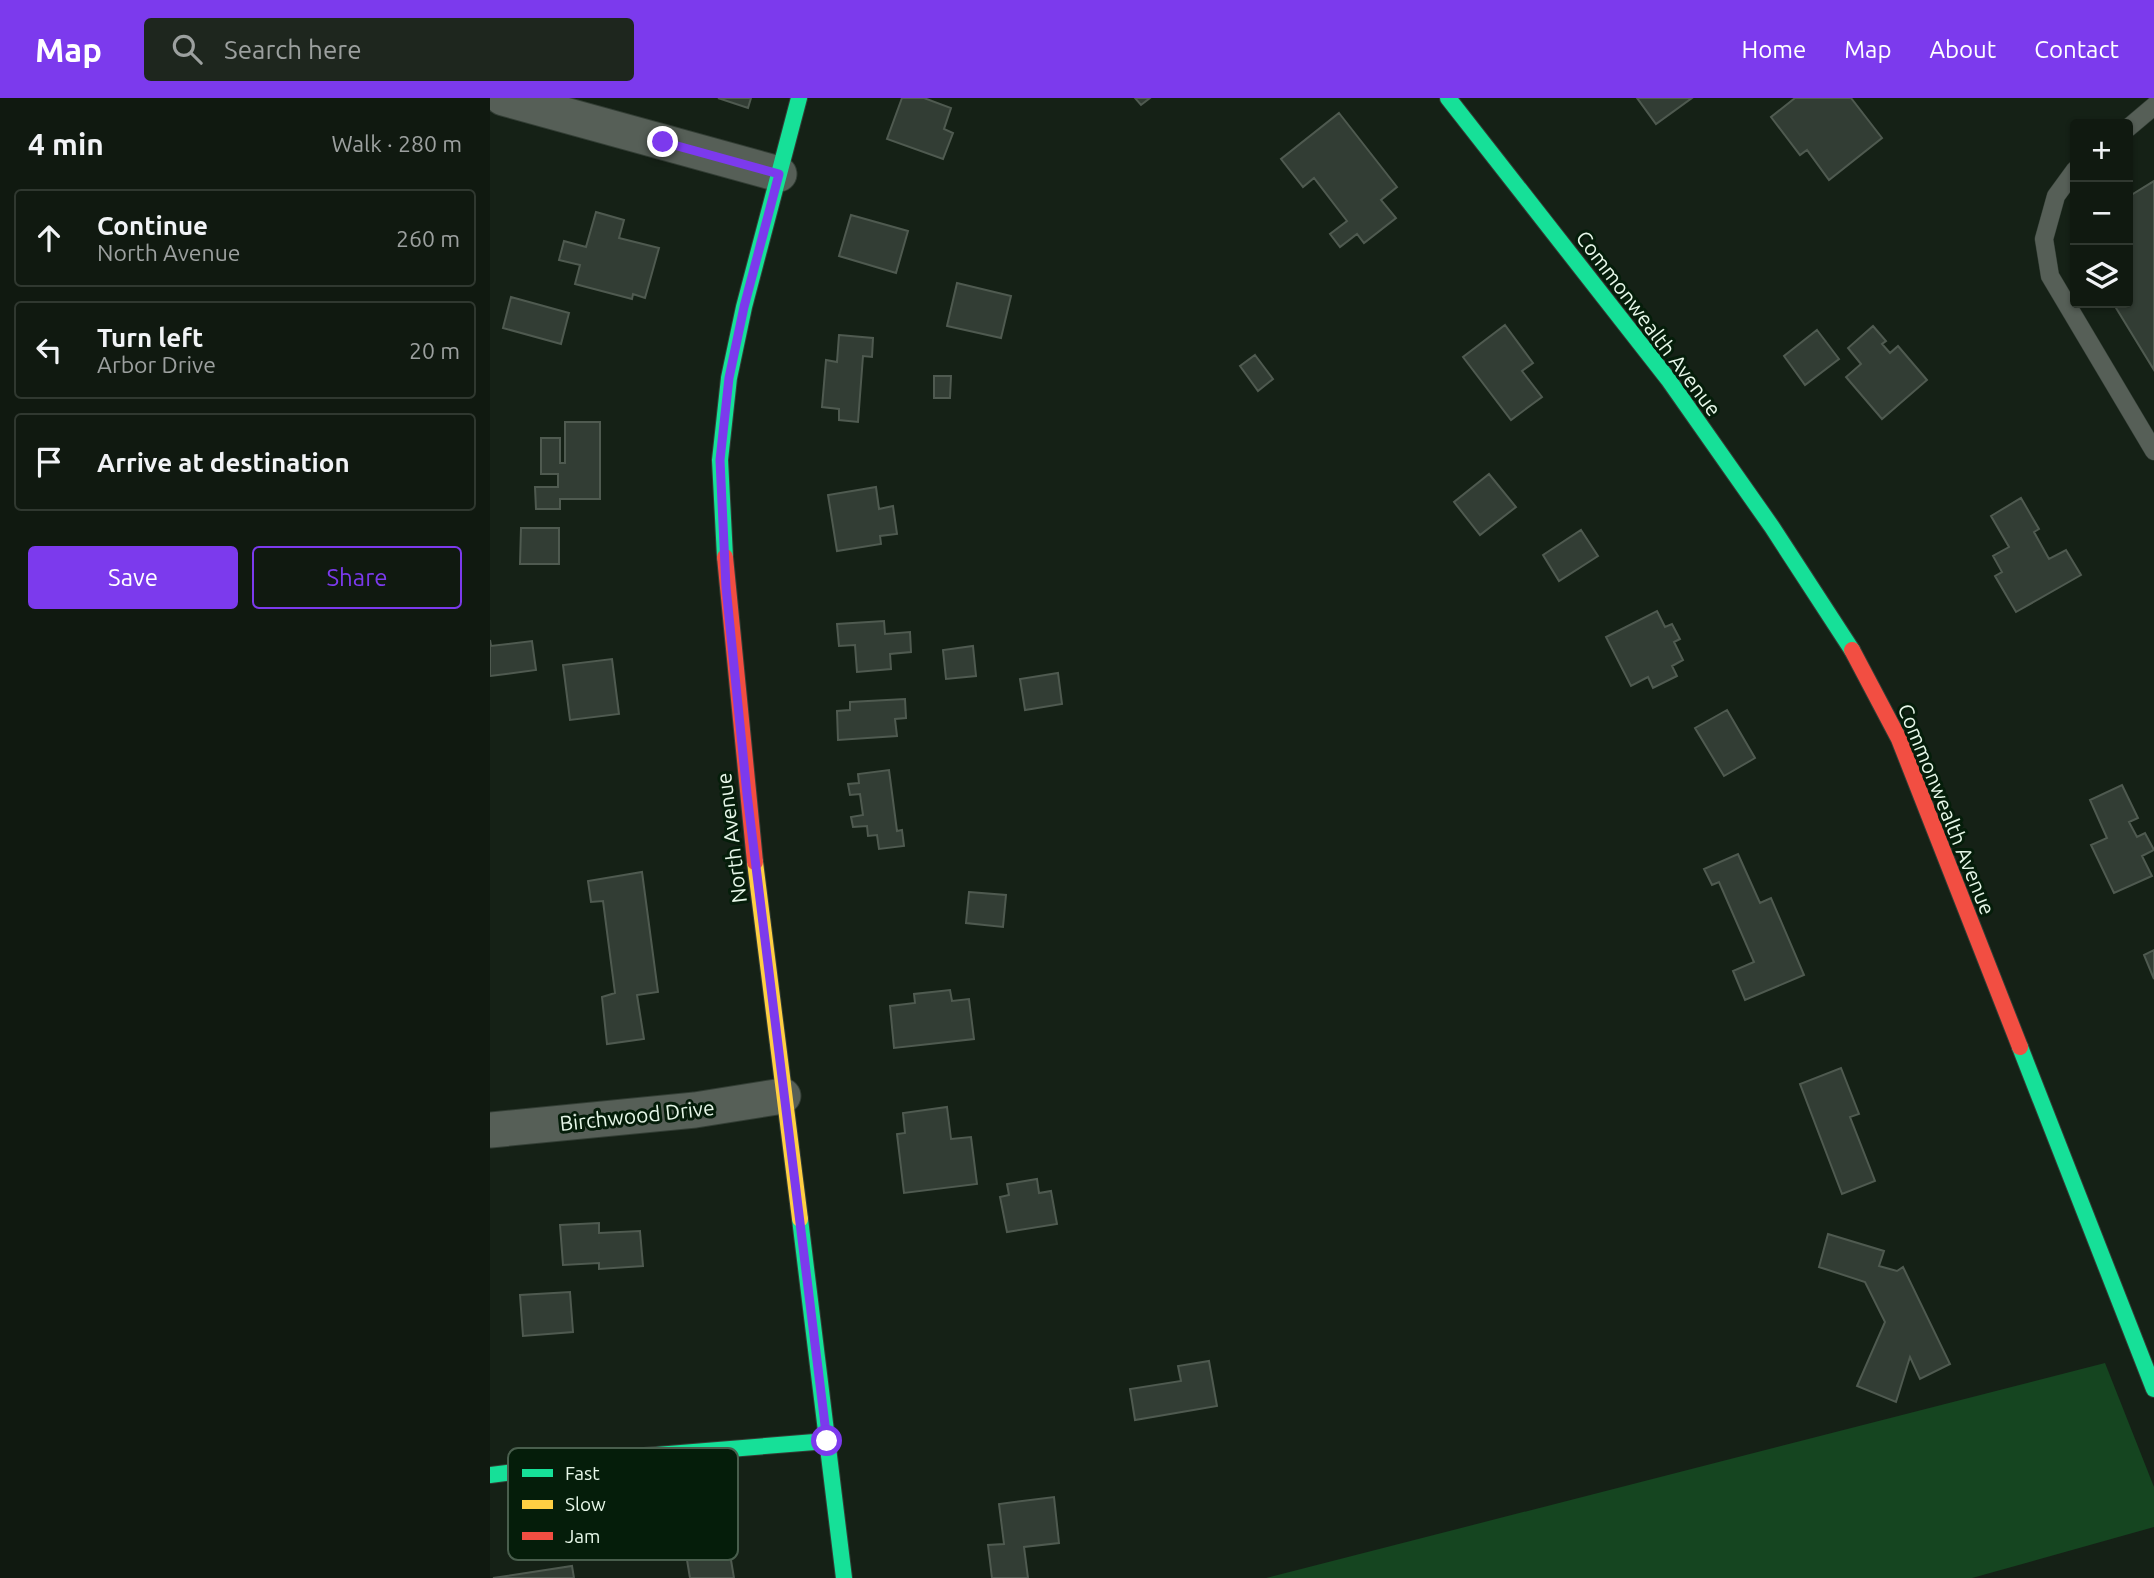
<!DOCTYPE html>
<meta charset="utf-8">
<style>
body{margin:0;font-family:Ubuntu,sans-serif;background:#1e261e;color:#f1f3f6}
.controls{position:absolute;right:21px;top:21px;display:grid;overflow:hidden;border-radius:7px;box-shadow:0 2px 5px #0004}
.controls button{width:63px;height:63px;display:grid;place-items:center;padding:0;border:0;border-bottom:2px solid #303830;background:#101910;color:#f1f3f6;font:35px sans-serif}
.stop{position:absolute;width:21px;height:21px;margin:-16px;border:5px solid #7c3aed;border-radius:50%;background:#fff}
.stop.end{background:#7c3aed;border-color:#fff;box-shadow:0 2px 7px #0008}
.list{margin:0;padding:0;list-style:none}
h2{display:flex;justify-content:space-between;align-items:center;height:91px;margin:0;padding:0 28px;font-size:30px}
h2 small{font-size:23px;font-weight:400;color:#9ca09f}
.list li{display:grid;grid-template-columns:46px 1fr auto;gap:21px;align-items:center;box-sizing:border-box;height:98px;margin:0 14px 14px;padding:0 14px;border:2px solid #303830;border-radius:7px}
.list b{display:block;font-size:26px;white-space:nowrap}
.list p{margin:0;font-size:23px;white-space:nowrap;color:#9ca09f}
.list em{font-size:23px;font-style:normal;color:#9ca09f}
.actions{display:flex;gap:14px;padding:21px 28px}
.actions a{flex:1;padding:16px 0;border:2px solid #7c3aed;border-radius:7px;text-align:center;font-size:24px;color:#7c3aed}
.actions .main{background:#7c3aed;color:#fff}
.icon{flex:none;width:38px;height:38px;fill:none;stroke:currentColor;stroke-width:2;stroke-linecap:round;stroke-linejoin:round}
.map{position:relative;flex:none;width:1664px;height:1480px;overflow:hidden}
header{display:flex;align-items:center;gap:42px;box-sizing:border-box;height:98px;padding:0 35px;background:#7c3aed;color:#fff}
header strong{font-size:33px}
nav{display:flex;gap:38px;margin-inline-start:auto;font-size:24px}
.search{width:490px;height:63px;background:#1e261e;display:flex;align-items:center;gap:18px;box-sizing:border-box;padding:0 24px;border-radius:7px;color:#9ca09f;font-size:26px}
main{display:flex}
aside{flex:1;background:#101910}
.map>svg:first-child{display:block}
.green{fill:#154520}
.building{fill:#323d34;stroke:#4f5a50;stroke-width:2}
.lines{fill:none;stroke-linecap:round;stroke-linejoin:round}
.lane-casing{stroke:#333e35;stroke-width:19}
.street-casing{stroke:#333e35;stroke-width:37}
.fast-casing{stroke:#333e35;stroke-width:18}
.slow-casing{stroke:#333e35;stroke-width:18}
.jam-casing{stroke:#333e35;stroke-width:18}
.lane{stroke:#565f57;stroke-width:18}
.street{stroke:#565f57;stroke-width:35}
.fast{stroke:#16e098;stroke-width:16}
.slow{stroke:#ffcf43;stroke-width:16}
.jam{stroke:#f24e42;stroke-width:16}
.route{stroke:#7c3aed;stroke-width:9}
.labels{text-anchor:middle;dominant-baseline:central;stroke-width:6;stroke-linejoin:round;paint-order:stroke}
.street-label{font-size:21px;fill:#e7f7e9;stroke:#051d0a}
.key{fill:#051d0a;stroke:#495e4d;stroke-width:2}
.key-label{font-size:19px;fill:#e7f7e9}
</style>
<header>
<strong>Map</strong>
<div class="search"><svg class="icon" aria-label="search" viewBox="0 0 24 24"><circle cx="10" cy="10" r="6"/><path d="M15 15l6 6"/></svg>Search here</div>
<nav><a>Home</a><a>Map</a><a>About</a><a>Contact</a></nav>
</header>
<main>
<aside>
<h2>4 min<small>Walk · 280 m</small></h2>
<ul class="list">
<li><svg class="icon" aria-label="ahead" viewBox="0 0 24 24"><path d="M12 20V5M6 11l6-6 6 6"/></svg><div><b>Continue</b><p>North Avenue</p></div><em>260 m</em></li>
<li><svg class="icon" aria-label="left" viewBox="0 0 24 24"><path d="M17 20v-9H6M10 6l-5 5 5 5"/></svg><div><b>Turn left</b><p>Arbor Drive</p></div><em>20 m</em></li>
<li><svg class="icon" aria-label="arrive" viewBox="0 0 24 24"><path d="M6 21V4h12l-3 4 3 4H6"/></svg><div><b>Arrive at destination</b></div></li>
</ul>
<div class="actions"><a class="main">Save</a><a>Share</a></div>
</aside>
<div class="map">
<svg width="1664" height="1480" viewBox="0 0 1664 1480">
<rect width="100%" height="100%" fill="#152116"/>
<path class="green" d="M1615,1265L1664,1389V1429L1482,1480H776Z"/>
<path class="building" d="M228,0H261L258,10Z
M412,0H434L461,10L454,31L463,35L453,61L397,41Z
M645,0H660L651,7Z
M1147,0H1202L1166,26Z
M1305,0H1361L1392,40L1339,82L1317,52L1310,57L1281,19Z
M849,15L907,89L891,102L906,120L874,145L867,136L850,149L840,136L857,123L824,80L813,89L791,61Z
M1664,83V272L1623,205H1638V99Z
M106,114L134,122L129,140L169,150L155,200L143,196L142,201L85,186L90,167L69,162L74,143L96,149Z
M361,117L418,133L406,175L349,158Z
M467,185L521,198L511,240L457,228Z
M21,199L79,215L71,246L13,230Z
M1015,227L1043,265L1032,273L1052,299L1021,322L973,259Z
M1383,228L1396,243L1392,246L1400,255L1408,248L1437,282L1392,321L1356,279L1371,266L1358,250Z
M1327,232L1349,261L1315,287L1294,258Z
M349,237L383,240L382,259L373,258L368,324L349,322V311L332,309L336,262L347,264Z
M765,257L783,281L768,293L750,268Z
M444,278H461L460,300H444Z
M75,324H110V401H70V411H46L45,389H68V376H51V340H70V365H75Z
M999,376L1026,409L990,437L964,404Z
M386,389L389,411L403,408L407,436L390,438L391,446L347,453L338,397Z
M1531,400L1549,431L1544,434L1559,461L1576,452L1591,477L1526,514L1505,478L1512,474L1503,458L1519,449L1501,418Z
M31,430H69V466H30Z
M1091,432L1108,458L1069,483L1053,457Z
M1167,513L1175,529L1182,526L1190,541L1184,544L1193,562L1182,568L1187,578L1163,590L1158,579L1141,588L1116,539Z
M394,523L395,536L420,534L421,554L400,556L401,571L367,574L365,547L349,548L347,526Z
M0,542L1,548L42,543L46,572L0,578Z
M483,548L486,578L456,581L453,552Z
M122,561L129,616L80,622L73,567Z
M568,575L572,606L535,612L530,581Z
M415,601L416,620L405,621L407,638L348,642L347,613L360,612V604Z
M1237,612L1265,660L1234,678L1205,630Z
M399,672L407,733L412,732L414,748L389,751L387,737L378,738L377,728L363,729L361,719L373,717L370,696L360,697L358,686L369,685L368,676Z
M1632,687L1648,720L1639,724L1647,739L1655,735L1664,752L1652,758L1662,778L1624,795L1601,747L1617,740L1600,702Z
M1248,756L1270,805L1281,800L1314,877L1255,902L1243,873L1264,864L1229,784L1222,787L1214,771Z
M152,774L168,894L147,897L154,941L117,946L112,899L125,895L113,803L101,804L98,783Z
M479,794L516,797L513,829L476,825Z
M1664,852V881L1654,857Z
M460,892L462,903L479,901L484,941L404,950L400,908L425,905L424,896Z
M1351,970L1369,1016L1360,1019L1385,1083L1352,1096L1310,986Z
M457,1009L461,1041L481,1039L487,1086L414,1095L407,1036L415,1035L413,1015Z
M547,1081L549,1095L561,1093L567,1126L517,1134L510,1099L519,1097L517,1086Z
M109,1125V1135L150,1133L153,1168L109,1171V1165L73,1167L70,1127Z
M1338,1136L1394,1153L1389,1168L1407,1173L1413,1169L1460,1266L1430,1281L1420,1259L1406,1304L1367,1288L1395,1224L1375,1184L1329,1169Z
M80,1194L83,1234L33,1238L30,1197Z
M719,1263L727,1308L645,1322L640,1291L691,1283L688,1268Z
M564,1399L569,1445L534,1449L538,1480H502L498,1447L514,1446L509,1406Z
M239,1450L244,1480H200L196,1456Z
M82,1468L84,1480H3Z"/>
<g class="lines">
<g class="lane-casing">
<path id="lane" d="M1638,30L1664,8
M1585,72L1566,98L1554,141L1560,178L1664,353"/>
</g>
<g class="street-casing">
<path id="street" d="M13,0L289,76
M0,1032L205,1012L293,998"/>
</g>
<g class="fast-casing">
<path id="fast" d="M958,0L1178,281L1282,429L1362,552
M235,459L230,362L239,280L254,209L309,0
M1530,949L1664,1291
M310,1121L354,1480
M0,1377L154,1358L337,1343"/>
</g>
<g class="slow-casing">
<path id="slow" d="M265,764L310,1121"/>
</g>
<g class="jam-casing">
<path id="jam" d="M235,459L265,764
M1362,552L1409,641L1530,949"/>
</g>
<use href="#lane" class="lane"/>
<use href="#street" class="street"/>
<use href="#fast" class="fast"/>
<use href="#slow" class="slow"/>
<use href="#jam" class="jam"/>
</g>
<g class="lines">
<path class="route" d="M173,44L289,76L254,209L239,280L230,362L236,489L257,696L337,1343"/>
</g>
<g class="labels">
<g class="street-label">
<text transform="translate(1159 225) rotate(53)">Commonwealth Avenue</text>
<text transform="translate(1457 711) rotate(68)">Commonwealth Avenue</text>
<text transform="translate(241 740) rotate(-97)">North Avenue</text>
<text transform="translate(147 1017) rotate(-6)">Birchwood Drive</text>
</g>
</g>
<rect x="18" y="1350" width="230" height="112" rx="10" class="key"/>
<rect x="32" y="1371" width="31" height="8" fill="#16e098"/>
<rect x="32" y="1402" width="31" height="9" fill="#ffcf43"/>
<rect x="32" y="1434" width="31" height="8" fill="#f24e42"/>
<g class="key-label">
<text x="75" y="1382">Fast</text>
<text x="75" y="1413">Slow</text>
<text x="75" y="1445">Jam</text>
</g>
</svg>
<div class="controls">
<button>+</button>
<button>−</button>
<button><svg class="icon" aria-label="layers" viewBox="0 0 24 24"><path d="M12 4l9 5-9 5-9-5zM3 14l9 5 9-5"/></svg></button>
</div>
<div class="stop" style="left:337px;top:1343px"></div>
<div class="stop end" style="left:173px;top:44px"></div>
</div>
</main>
